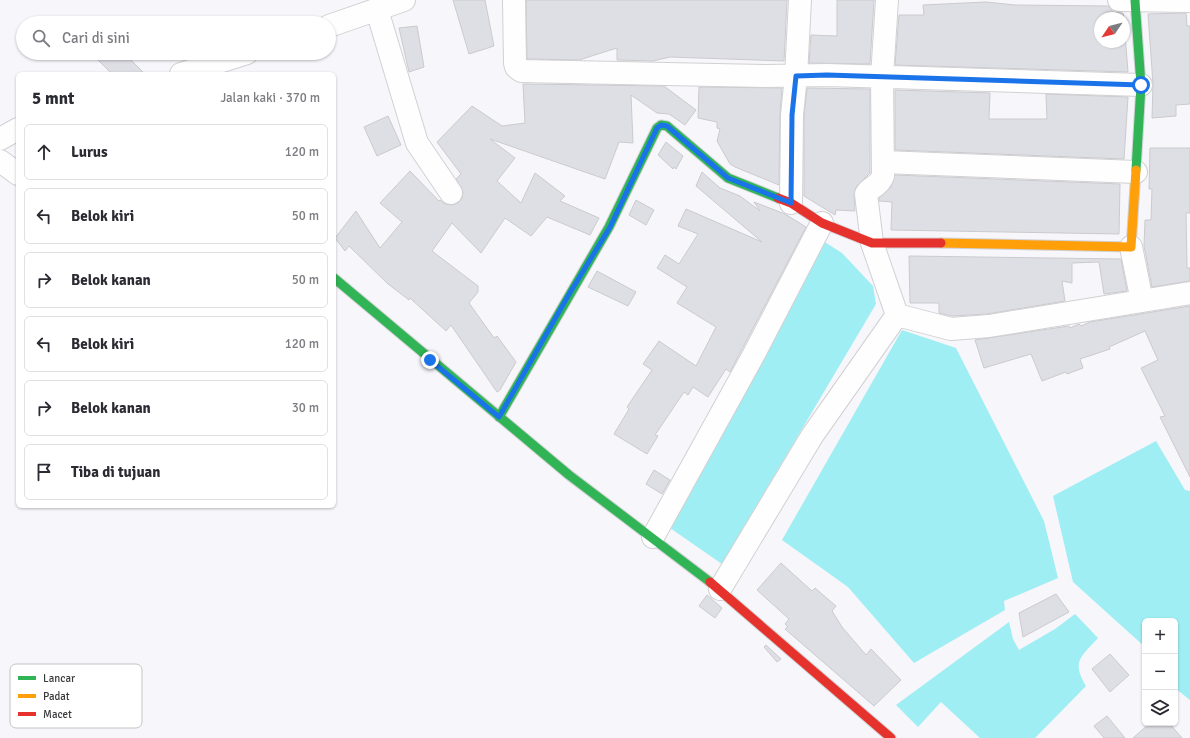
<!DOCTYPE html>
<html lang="id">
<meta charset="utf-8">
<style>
body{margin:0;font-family:Signika,sans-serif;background:#f7f7f7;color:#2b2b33}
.controls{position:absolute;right:12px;bottom:12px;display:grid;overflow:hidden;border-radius:6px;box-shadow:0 1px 3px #0004}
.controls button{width:36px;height:36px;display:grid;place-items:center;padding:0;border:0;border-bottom:1px solid #e1e1e2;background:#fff;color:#2b2b33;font:20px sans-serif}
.compass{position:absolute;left:1094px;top:12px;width:36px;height:36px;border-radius:50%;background:#fff;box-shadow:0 1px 3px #0004;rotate:235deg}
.stop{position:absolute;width:12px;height:12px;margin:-9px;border:3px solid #1a73e8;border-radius:50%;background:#fff}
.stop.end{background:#1a73e8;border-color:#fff;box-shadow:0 1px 4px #0008}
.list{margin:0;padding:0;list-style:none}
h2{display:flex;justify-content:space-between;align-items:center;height:52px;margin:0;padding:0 16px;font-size:17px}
h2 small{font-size:13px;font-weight:400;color:#7c7c81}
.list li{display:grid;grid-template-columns:26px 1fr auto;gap:12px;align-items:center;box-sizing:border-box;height:56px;margin:0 8px 8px;padding:0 8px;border:1px solid #e1e1e2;border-radius:6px}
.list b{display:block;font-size:15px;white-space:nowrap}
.list em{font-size:13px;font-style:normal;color:#7c7c81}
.icon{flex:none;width:22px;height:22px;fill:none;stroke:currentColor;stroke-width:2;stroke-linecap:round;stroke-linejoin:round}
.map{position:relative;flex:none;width:1190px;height:738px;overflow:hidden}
.search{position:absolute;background:#fff;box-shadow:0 1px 3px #0004;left:16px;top:16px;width:320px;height:44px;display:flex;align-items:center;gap:10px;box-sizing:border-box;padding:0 14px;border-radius:22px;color:#7c7c81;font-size:15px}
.panel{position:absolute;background:#fff;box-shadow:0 1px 3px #0004;left:16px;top:72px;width:320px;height:436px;border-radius:6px}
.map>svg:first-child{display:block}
.water{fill:#9feef4}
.building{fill:#dedee5;stroke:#cbcbce}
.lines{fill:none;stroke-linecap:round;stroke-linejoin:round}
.street-casing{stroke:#d1d1d4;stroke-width:24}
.fast-casing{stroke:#d1d1d4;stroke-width:11}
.slow-casing{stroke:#d1d1d4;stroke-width:11}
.jam-casing{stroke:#d1d1d4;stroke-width:11}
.street{stroke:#fefefe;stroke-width:22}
.fast{stroke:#30b455;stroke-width:9}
.slow{stroke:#ff9f0a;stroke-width:9}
.jam{stroke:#e5322d;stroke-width:9}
.route{stroke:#1a73e8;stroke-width:5}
.key{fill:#fff;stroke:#c4c4c5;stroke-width:1}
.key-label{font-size:11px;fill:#3a3a3d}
</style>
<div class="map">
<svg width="1190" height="738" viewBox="0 0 1190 738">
<rect width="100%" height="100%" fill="#f6f6fb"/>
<path class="water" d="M820,239L842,253L873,286L876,304L722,564L670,528Z
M902,330L956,348L1044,521L1058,578L1004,601L1005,610L914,663L848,587L782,540Z
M1156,441L1185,490L1190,491V700L1175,688V621H1145V647L1073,582L1053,496Z
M1075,614L1098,638C1081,657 1071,661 1086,686L1035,738H980L941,702L918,727L896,705L1009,622L1013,639L1019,650L1055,629Z"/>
<path class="building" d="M453,0H485L494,46L469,54Z
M526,0H787L784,61L670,57L653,61L617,60V48L579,60L527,59Z
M837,0H874L870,64L809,63L811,35L837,36Z
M986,2L1015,5L1108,6L1113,12L1123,13L1124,18H1100V42H1124V22L1128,72L895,65L899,15H924L923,5Z
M1186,13L1187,26H1190V104L1176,105V116L1152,118L1153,84L1148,14Z
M417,26L424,67L409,72L399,28Z
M91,53H124L145,74H112Z
M523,84L664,86L696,110L685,125L669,114L657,113L631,95L633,143L619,142L605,179L490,139L515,158L497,181L521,203L535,173L565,196L560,201L599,218L590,235L547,217L531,236L505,218L481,253L452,223L432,251L478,286V292L469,303L494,338L497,336L516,362L500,390L497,392L451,325L446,331L410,298L409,300L388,284L349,246L345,251L335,238L356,211L380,248L402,222L380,203L410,171L439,201L440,200L445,204L452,205L458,203L462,198L463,192L456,179L461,174L437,142L472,106L502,126L525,123Z
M699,87L782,88L780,115L779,185L735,167L730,164L717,141L720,129L717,128V122L698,118Z
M807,88L870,89V173L856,187L854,196L855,211L836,210L835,215L804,196V116Z
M895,90L990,93L989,119H1047L1046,94L1128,97L1124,159L895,150Z
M388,116L401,145L377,156L364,127Z
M666,142L683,156L676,169L674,167L673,169L658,155Z
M1150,148H1190V213H1186L1187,268H1190V281L1152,287L1144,246L1145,220H1151L1152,189H1149Z
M702,172L720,188L740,196L760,211L754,202L785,214L806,227L730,372L726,369L708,397L693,387L688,395L684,392L655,435L658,436L647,454L614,434L629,409L627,407L652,370L643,364L659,341L696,366L716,327L677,303L687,287L657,268L665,255L679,264L698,234L678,226L686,209L762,242L696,186Z
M895,175L1120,184L1119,234L891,230L892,202L879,201V198L891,187Z
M636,200L654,210L646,225L629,215Z
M909,256L1121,259L1127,291L1104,294L1099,262L1072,263V283L1062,281L1065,301L987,314L952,316L939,313V303H910Z
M597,271L636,292L628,306L588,287Z
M1190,306V477L1160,417L1165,416L1141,368L1158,360L1145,331L1109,347L1110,349L1080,359L1083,368L1067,374L1066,372L1042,381L1031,354L984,368L975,340L1069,326L1070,328L1079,324L1081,326L1090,322Z
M654,470L670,480L662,494L646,484Z
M781,563L812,591L815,588L836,606L832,611L842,627L866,655L871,649L901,680L874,706L785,629L788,627L785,624L789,619L757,590Z
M1056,594L1069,612L1023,637L1019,613Z
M707,595L722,608L715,618L699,606Z
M766,645L781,659L777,662L764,647Z
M1110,654L1129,675L1110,692L1092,669Z
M1107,716L1125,738H1104L1094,726Z
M1150,723H1169L1182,738H1133Z"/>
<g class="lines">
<g class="street-casing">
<path id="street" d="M514,0L515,63L516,67L521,71L767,76L827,75L1141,85
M887,0L882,77L883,176C879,187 871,186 866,194L872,243L897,315L951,329L989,326L1190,293
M1119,0L1190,1
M377,10L417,143L451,193
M329,26L404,0
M181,74L247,53
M0,139L18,129
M0,161L18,174
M883,162L1136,172
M791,203L792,115L796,76L800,0
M1131,247L1142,301
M653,537L753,356L822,223
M720,589L812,436L897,315"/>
</g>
<g class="fast-casing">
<path id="fast" d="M1135,1L1141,85L1136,170
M334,278L569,475L710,582
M499,417L609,227L657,128L661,125L667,126L728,178L778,198"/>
</g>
<g class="slow-casing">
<path id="slow" d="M941,243L1131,247L1136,170"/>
</g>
<g class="jam-casing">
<path id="jam" d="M778,198L791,203L822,223L872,243H941
M710,582L891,738"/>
</g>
<use href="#street" class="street"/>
<use href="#fast" class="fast"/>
<use href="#slow" class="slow"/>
<use href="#jam" class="jam"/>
</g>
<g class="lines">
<path class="route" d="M430,360L499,417L568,296L610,227L657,128L661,125L667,126L728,178L791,203L792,115L796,76L827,75L1141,85"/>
</g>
<rect x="10" y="664" width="132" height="64" rx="6" class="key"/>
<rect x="18" y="676" width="18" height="4" fill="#30b455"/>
<rect x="18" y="694" width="18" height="4" fill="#ff9f0a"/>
<rect x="18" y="712" width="18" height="4" fill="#e5322d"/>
<g class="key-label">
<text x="43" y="682">Lancar</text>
<text x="43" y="700">Padat</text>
<text x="43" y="718">Macet</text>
</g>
</svg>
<div class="controls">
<button>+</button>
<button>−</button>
<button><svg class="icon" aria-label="layers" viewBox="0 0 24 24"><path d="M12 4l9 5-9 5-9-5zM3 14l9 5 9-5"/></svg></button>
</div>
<svg class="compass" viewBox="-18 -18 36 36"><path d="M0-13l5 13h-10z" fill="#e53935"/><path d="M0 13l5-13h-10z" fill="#7c7c81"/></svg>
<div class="stop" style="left:1141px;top:85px"></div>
<div class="stop end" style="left:430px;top:360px"></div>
<div class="search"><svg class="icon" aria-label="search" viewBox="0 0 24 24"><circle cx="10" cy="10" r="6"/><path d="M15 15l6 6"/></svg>Cari di sini</div>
<section class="panel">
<h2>5 mnt<small>Jalan kaki · 370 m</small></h2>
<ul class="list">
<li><svg class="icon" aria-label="ahead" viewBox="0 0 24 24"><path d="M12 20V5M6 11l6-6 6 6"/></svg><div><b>Lurus</b></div><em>120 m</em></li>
<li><svg class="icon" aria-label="left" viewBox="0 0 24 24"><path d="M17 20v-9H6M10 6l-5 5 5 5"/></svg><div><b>Belok kiri</b></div><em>50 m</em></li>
<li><svg class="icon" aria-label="right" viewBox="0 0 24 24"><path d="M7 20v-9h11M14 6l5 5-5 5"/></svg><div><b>Belok kanan</b></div><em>50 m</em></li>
<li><svg class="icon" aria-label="left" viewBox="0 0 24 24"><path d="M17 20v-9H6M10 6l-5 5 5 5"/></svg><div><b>Belok kiri</b></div><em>120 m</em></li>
<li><svg class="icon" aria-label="right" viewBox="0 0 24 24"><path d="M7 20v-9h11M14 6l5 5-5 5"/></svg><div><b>Belok kanan</b></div><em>30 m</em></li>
<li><svg class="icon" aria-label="arrive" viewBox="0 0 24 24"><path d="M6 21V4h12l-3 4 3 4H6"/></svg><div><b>Tiba di tujuan</b></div></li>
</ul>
</section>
</div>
